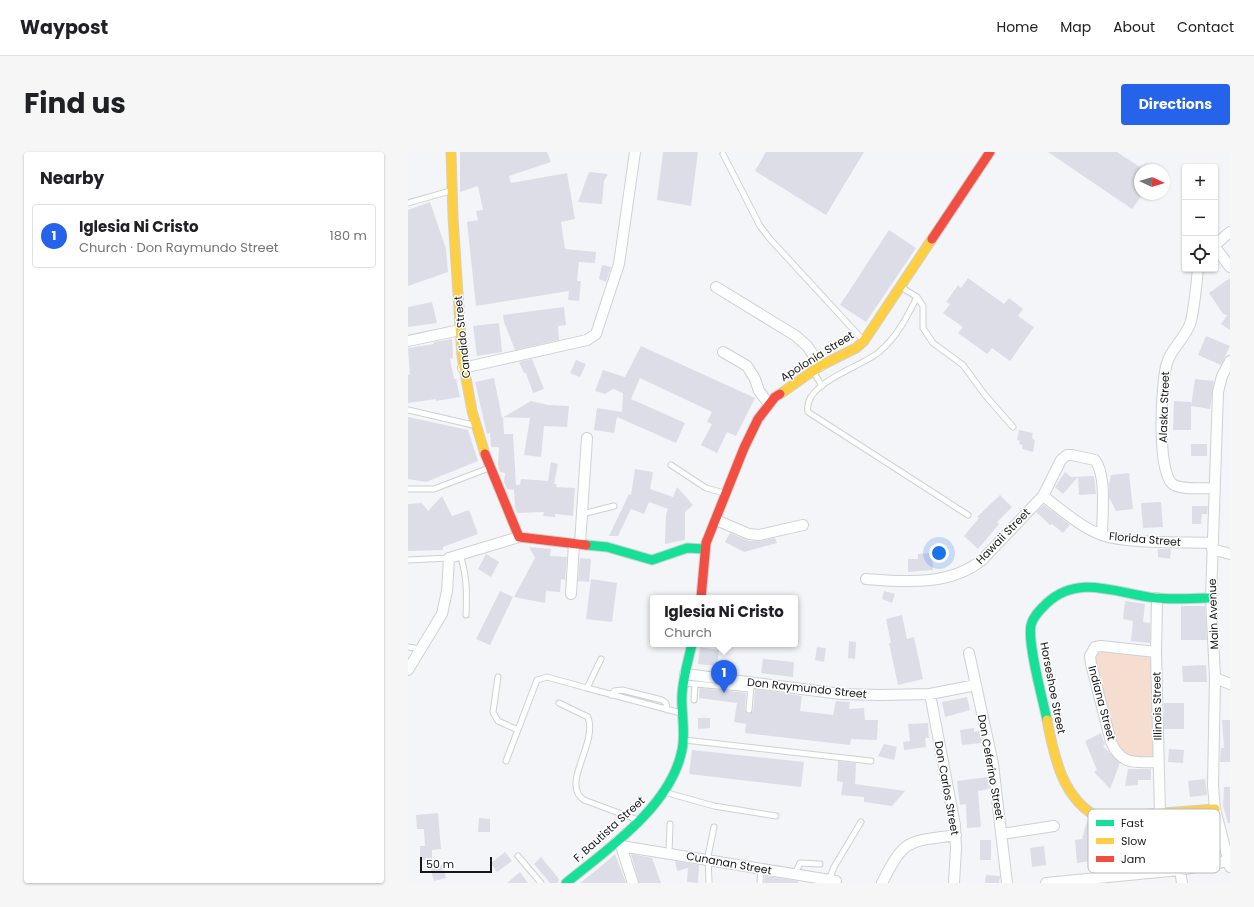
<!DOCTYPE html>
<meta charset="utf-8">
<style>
body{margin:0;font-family:Poppins,sans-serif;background:#f6f6f6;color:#202124}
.controls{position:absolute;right:12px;top:12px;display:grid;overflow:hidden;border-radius:4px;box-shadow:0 1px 3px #0004}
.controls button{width:36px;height:36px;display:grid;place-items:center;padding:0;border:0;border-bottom:1px solid #e0e0e0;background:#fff;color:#202124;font:20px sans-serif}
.compass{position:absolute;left:726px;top:12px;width:36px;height:36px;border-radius:50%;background:#fff;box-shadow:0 1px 3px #0004;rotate:94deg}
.scale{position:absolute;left:12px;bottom:10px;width:72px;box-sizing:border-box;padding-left:4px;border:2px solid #171719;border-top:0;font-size:11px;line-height:14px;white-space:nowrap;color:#171719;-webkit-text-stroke:3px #fff;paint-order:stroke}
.you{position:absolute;left:531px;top:401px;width:14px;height:14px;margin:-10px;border:3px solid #fff;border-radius:50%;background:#1a73e8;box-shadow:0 0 0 6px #1a73e833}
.badge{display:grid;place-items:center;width:26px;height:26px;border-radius:50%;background:#2563eb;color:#fff;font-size:13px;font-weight:700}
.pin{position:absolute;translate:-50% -33px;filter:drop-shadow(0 1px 2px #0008)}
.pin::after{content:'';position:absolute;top:21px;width:14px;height:12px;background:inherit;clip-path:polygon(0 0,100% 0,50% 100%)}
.popup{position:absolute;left:242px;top:443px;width:148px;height:52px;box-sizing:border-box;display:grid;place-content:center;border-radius:4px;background:#fff;filter:drop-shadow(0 1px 3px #0005);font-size:13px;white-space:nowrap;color:#757577}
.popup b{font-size:15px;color:#202124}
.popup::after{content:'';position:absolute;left:50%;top:100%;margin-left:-8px;border:8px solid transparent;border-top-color:#fff}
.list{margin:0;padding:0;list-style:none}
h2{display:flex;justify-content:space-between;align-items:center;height:52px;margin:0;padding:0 16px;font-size:17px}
h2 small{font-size:13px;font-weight:400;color:#757577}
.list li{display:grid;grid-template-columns:26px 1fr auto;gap:12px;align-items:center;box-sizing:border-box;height:64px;margin:0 8px 8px;padding:0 8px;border:1px solid #e0e0e0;border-radius:4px}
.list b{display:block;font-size:15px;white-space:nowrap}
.list p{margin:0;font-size:13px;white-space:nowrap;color:#757577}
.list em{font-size:13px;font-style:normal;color:#757577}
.icon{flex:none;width:22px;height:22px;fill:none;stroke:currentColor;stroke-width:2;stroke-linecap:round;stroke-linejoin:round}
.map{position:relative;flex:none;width:822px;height:731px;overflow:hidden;border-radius:4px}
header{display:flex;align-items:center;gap:24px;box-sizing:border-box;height:56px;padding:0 20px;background:#fff;border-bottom:1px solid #e0e0e0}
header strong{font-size:19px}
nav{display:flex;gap:22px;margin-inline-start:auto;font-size:14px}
.intro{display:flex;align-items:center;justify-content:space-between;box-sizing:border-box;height:96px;padding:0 24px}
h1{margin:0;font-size:28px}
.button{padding:10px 18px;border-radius:4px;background:#2563eb;color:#fff;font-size:14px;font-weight:700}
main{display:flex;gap:24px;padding:0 24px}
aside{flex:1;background:#fff;border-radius:4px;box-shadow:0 1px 3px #0004}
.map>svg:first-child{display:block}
.green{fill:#f5decf}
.building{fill:#dddde7}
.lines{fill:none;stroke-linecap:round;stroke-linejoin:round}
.lane-casing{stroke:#cfd0d1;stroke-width:7}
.street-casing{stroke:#cfd0d1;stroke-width:12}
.fast-casing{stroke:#cfd0d1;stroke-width:11}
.slow-casing{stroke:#cfd0d1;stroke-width:11}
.jam-casing{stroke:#cfd0d1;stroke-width:11}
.lane{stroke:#fdfefe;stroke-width:5}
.street{stroke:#fdfefe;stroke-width:10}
.fast{stroke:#16e098;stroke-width:9}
.slow{stroke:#ffcf43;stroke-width:9}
.jam{stroke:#f24e42;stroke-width:9}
.labels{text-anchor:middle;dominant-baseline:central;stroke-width:3;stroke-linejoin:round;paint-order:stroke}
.street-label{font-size:11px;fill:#171719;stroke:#fff}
.key{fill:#fff;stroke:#b9b9ba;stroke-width:1}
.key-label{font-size:11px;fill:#171719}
</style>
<header>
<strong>Waypost</strong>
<nav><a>Home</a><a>Map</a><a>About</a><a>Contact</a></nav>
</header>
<div class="intro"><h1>Find us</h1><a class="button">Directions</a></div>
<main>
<aside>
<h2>Nearby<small></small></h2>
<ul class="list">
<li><span class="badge">1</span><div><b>Iglesia Ni Cristo</b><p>Church · Don Raymundo Street</p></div><em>180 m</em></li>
</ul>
</aside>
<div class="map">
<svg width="822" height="731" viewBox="0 0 822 731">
<rect width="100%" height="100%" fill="#f4f5f8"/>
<path class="green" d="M688,496L746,502L748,608L715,604L704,589L686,501Z"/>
<path class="building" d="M52,0H139L143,10L101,24L103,31L159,21L167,67L153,70L157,97L188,100L187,111L171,110L169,129H173L171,149L160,148L161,139L68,154L59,70L70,68L68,59L75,58L70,34L52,40Z
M255,0H290L283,54L249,48Z
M358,0H456L418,63L347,19Z
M640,0H709L732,15V46L724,57Z
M181,20L200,22L196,29L194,52L170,50Z
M22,50L38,97L40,120L0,134V58Z
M481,78L508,96L458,170L432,153Z
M194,113L203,115L198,130L191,127Z
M560,126L596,152L601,146L615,157L610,164L626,175L602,209L584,196L579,202L550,181L555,175L535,161L542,152L538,150L550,133L553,136Z
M822,126V178L813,172L819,163L815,162L801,141Z
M24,150L29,171L0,175V155Z
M156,155L158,173L150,174L151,188L107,198L96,170L95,163Z
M91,171L94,200L69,204L65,174Z
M798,184L822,194L813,213L790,203Z
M44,187L45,206L42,207L46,227H48L52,245L28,249V247L0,251V223L2,222L0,196L26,192V190Z
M233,194L347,246L328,284L319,280L309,301L293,293L304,272L299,270L304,260L232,226L223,247L277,271L268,291L209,265L206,281L186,278L189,256L214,260L215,241L205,237L197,242L187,239L195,218L217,225Z
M124,207L136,237L125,241L118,221H116L111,210Z
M168,208L178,212L172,225L162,221Z
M86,226L94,266L123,249L140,253L161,254L159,275L136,274L133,305L116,303L122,266L95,265L96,282H105L108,333H112L113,327L140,329L143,310L150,312L146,332H149L148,335L167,336L165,364L147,362V365L135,364L136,360L109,361L107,355L106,338L99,337L96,330L97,321L92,320L90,313L91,295H83L82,281L79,282L78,278L67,230Z
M787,227L806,229L802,257L783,254Z
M766,249L783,250V278H765Z
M0,265L60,278L70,309L18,330L0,327Z
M611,278L625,281L624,286L627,288L625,300L614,297L615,293L611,292L612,289L609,288Z
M783,292H799V304H783Z
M227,317L245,320L242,337L265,345L269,335L285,353L277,360V388L257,392L258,362L260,357L241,350L236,362L223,357L210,384H201L221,342L223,343Z
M657,320L663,325L686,324L688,342L671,343L670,325L655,342L647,335Z
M721,321L725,357L708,359L701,345V332L703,323Z
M592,343L604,355L589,370L591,372L570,397L556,384L571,366L569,365Z
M34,344L44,364L61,358L70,382L35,395V398L0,399V352L14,351L20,359Z
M753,350L755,375L735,376L733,351Z
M636,353L662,373L655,381L644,372L642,373L628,360Z
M784,354H800L799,362H794L793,372H784Z
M322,381L341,389H352L367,386L369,391L336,400L317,390Z
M121,395L143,397L142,404L159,405L157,428L153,427L152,440L138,439L137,451L106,445L127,406Z
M750,397H763L762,407L750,405Z
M524,401L525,418L500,420V407H510V402Z
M78,402L91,410L83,425L70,417Z
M172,406L183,407L181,430L170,429Z
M183,427L209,431L204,470L178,467Z
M92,439L105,445L82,493L68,487Z
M476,439L487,442L484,451L474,447Z
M717,449L737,452L735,470L742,471V491L723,489L725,469L715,467Z
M773,454H797L799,488H773Z
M494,463L499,487L506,485L515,527L490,533L481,491H483L478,467Z
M441,489L448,490L447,507L440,506Z
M292,495L311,498L309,514L290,512Z
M409,495L418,496L416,510L407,508Z
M355,507L386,510L385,525L353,521Z
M798,513L799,530H775L774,514Z
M292,536L338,541L337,558L340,562L345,559L347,537L394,544L392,559L425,563L428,549L442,550L441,557L456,556L457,568H470L469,588L443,587L442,593L337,581L338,572L326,570L329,551L291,546Z
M559,545L562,558L537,565L534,550Z
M756,551H776V577H756Z
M290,566H302V576L290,577Z
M814,568H822V610H812L813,596H816Z
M520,571L521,586H517L518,595L496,598L495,590L502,589L500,572Z
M566,576V580L571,579L574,591L554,593L552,578Z
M693,581L697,593L695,594L712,611L702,637L686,620L689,618L677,589Z
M476,592L489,595L486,608L470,604Z
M761,597L776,598L775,611L760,610Z
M284,598L396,610L393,635L281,622Z
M430,609L448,611L447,632L497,639L484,654L456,650V645L433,643L435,630L429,629Z
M720,617H743V628H730V633L717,634Z
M580,625L581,637L570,639L573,675L559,676L558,652L552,653L549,629Z
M797,627L799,643L782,645L780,629Z
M816,635H822V671H820L815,654Z
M30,661L33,697L24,698V708H12V694H17L16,677H9L8,663Z
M71,666L82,667V680H70Z
M679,669L693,674L761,669L762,678L749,680L736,681V679L712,681L716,704L669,711L667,688L674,687Z
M789,683L792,695L779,698L776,686Z
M572,688H583V708H572Z
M636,694L638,713L624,715L622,696Z
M97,700L104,709L89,720L83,711Z
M207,702L218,731H172L197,711Z
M223,702L244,706L253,731H231Z
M133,705L151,727L150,731H142L126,712Z
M267,709L291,713L290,731L279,730L280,716L269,719Z
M35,712L38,726L26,729L22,715Z
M112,720L120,731H99Z
M578,723L592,724L591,731H577Z
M357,724L390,729V731H356Z"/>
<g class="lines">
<g class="lane-casing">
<path id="lane" d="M315,2L352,74L362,87L455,188
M0,51L42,39
M493,135L509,145L515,154V176L525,191L555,213L577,243L605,275
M509,145C499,165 489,185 471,200C454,215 394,231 400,260L560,363
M405,219L414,234
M0,258L65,273
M263,313L298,336L316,341
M0,337H26L81,316
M174,362L206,354
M52,403C59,423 59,442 58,463
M0,408L41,406
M0,495L13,497
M193,507L179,536L273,561
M90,525L85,560L90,569L110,578
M277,531L342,537
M203,543L206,539L214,538L254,548L258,551L259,558
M286,548L287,532
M151,551L180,565C190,592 152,632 176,648L230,668
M341,558L343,534
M277,588L463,609
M98,609L129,528L139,525L179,536
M256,640L306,654L368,664
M261,701L262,672
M110,704L133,731
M387,722L392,711L412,712
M421,728L426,715L453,670
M301,731L300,704L306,675
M352,731L353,717"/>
</g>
<g class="street-casing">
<path id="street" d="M807,93L822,80
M807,95L822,115
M790,117C788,134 787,152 783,169C779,185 763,196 759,211C753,229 748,324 766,333C777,338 794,336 805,336
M308,135L388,184L400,195L412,214
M0,189L52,178
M315,200L339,214L347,227L351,239L361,252
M822,209L814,224L810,240L803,446L807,526L805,634L807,657L822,715
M55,216L179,188L188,182L211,112L227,0
M635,344C653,357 672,375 694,383C720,392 774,390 804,391
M308,368L341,382L351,383L395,373
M172,392L179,286
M804,397L822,402
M458,427C497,430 542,434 574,408L635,344L653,308L659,303H664L687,308C699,324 694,363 694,383
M163,442L166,392
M749,446L748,500L752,661
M748,500L693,494L687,495L682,504L683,512L703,590C714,614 727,610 750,610
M561,501L585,612L599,731
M0,518L34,462L39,439L41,406L111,385
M277,522L433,542L472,543L522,542L568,533
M807,526L822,532
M522,542L547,673L548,697L546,731
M594,682L646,674
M209,690L213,694L225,731
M213,694L428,729
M772,718L774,731
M474,731C497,685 500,690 548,683
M638,731L772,718L820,709"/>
</g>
<g class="fast-casing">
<path id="fast" d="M178,393L199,395L244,408L279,396L297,397
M639,568C635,548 619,491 623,473C625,464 633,457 639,451C671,421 710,442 748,446C766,448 785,446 803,446
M158,731C200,697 263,654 274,598C278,580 273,561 274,543C275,526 280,509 284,492"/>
</g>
<g class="slow-casing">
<path id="slow" d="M43,0L45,65L54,204L64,259L77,302
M372,242L412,214L448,196L456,189L524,87
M639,568C646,605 655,649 692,666L807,657"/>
</g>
<g class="jam-casing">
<path id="jam" d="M524,87L582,0
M77,302L111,385L178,393
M293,446L298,391L336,296L350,267L367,245L372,242"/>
</g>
<use href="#lane" class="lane"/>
<use href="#street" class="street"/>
<use href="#fast" class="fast"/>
<use href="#slow" class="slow"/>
<use href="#jam" class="jam"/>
</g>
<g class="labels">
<g class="street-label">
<text transform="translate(54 185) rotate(-96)">Candido Street</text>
<text transform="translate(409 204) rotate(-32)">Apolonia Street</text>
<text transform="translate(756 255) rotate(-88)">Alaska Street</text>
<text transform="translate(595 384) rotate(-46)">Hawaii Street</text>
<text transform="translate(737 387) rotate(5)">Florida Street</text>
<text transform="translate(805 462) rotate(-92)">Main Avenue</text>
<text transform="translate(399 536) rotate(6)">Don Raymundo Street</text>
<text transform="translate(645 536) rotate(79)">Horseshoe Street</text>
<text transform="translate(694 551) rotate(75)">Indiana Street</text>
<text transform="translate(749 554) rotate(-91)">Illinois Street</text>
<text transform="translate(583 615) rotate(80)">Don Ceferino Street</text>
<text transform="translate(539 636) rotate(80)">Don Carlos Street</text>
<text transform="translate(201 677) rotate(-42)">F. Bautista Street</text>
<text transform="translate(321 711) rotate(10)">Cunanan Street</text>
</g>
</g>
<rect x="680" y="657" width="132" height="64" rx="6" class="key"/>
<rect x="688" y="668" width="18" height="6" fill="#16e098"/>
<rect x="688" y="686" width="18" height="6" fill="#ffcf43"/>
<rect x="688" y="704" width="18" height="6" fill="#f24e42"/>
<g class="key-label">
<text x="713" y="675">Fast</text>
<text x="713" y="693">Slow</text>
<text x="713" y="711">Jam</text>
</g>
</svg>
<div class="controls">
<button>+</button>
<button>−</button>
<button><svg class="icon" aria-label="locate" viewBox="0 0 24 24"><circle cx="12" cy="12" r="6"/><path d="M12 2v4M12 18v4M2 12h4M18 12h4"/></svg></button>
</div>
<svg class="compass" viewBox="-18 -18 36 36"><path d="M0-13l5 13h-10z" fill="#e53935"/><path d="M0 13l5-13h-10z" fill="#757577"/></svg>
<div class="scale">50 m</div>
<div class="you"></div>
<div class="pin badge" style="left:316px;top:541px">1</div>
<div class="popup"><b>Iglesia Ni Cristo</b>Church</div>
</div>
</main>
